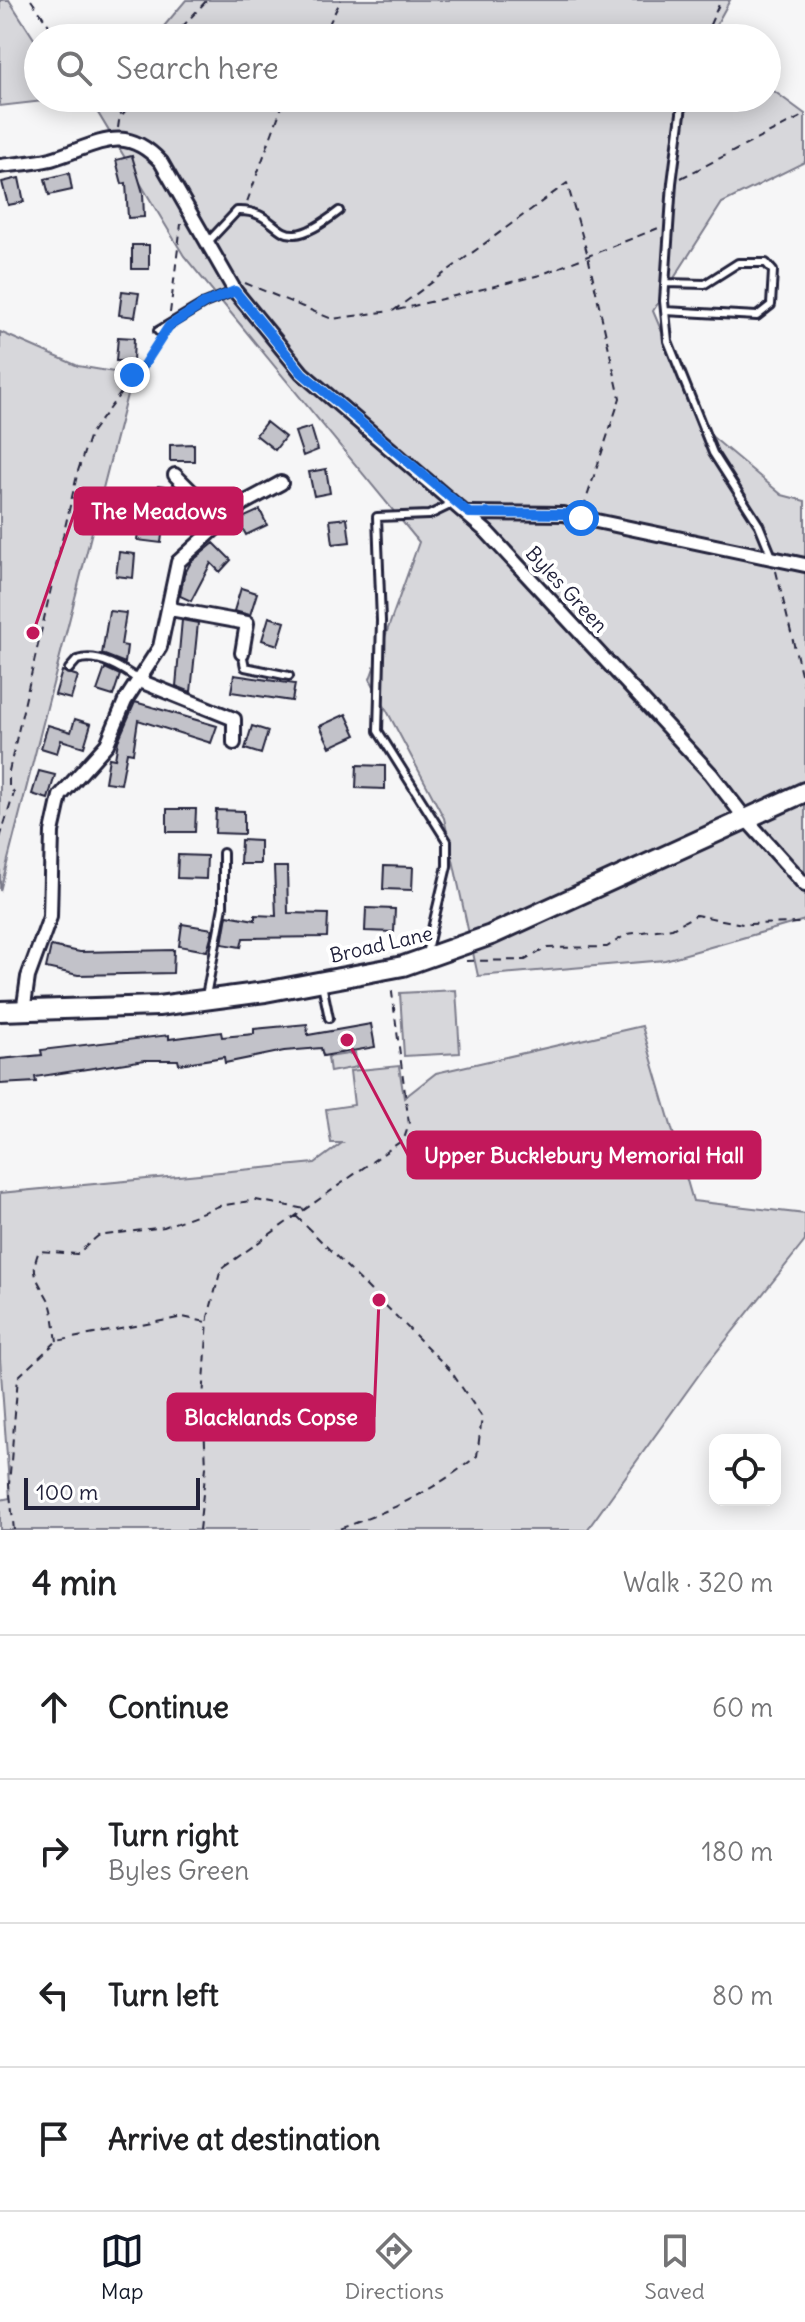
<!DOCTYPE html>
<meta charset="utf-8">
<style>
body{margin:0;font-family:Delius,sans-serif;background:#f6f6f6;color:#202124}
.controls{position:absolute;right:24px;bottom:24px;display:grid;overflow:hidden;border-radius:16px;box-shadow:0 4px 20px #0003}
.controls button{width:72px;height:72px;display:grid;place-items:center;padding:0;border:0;border-bottom:2px solid #e0e0e0;background:#fff;color:#202124;font:40px sans-serif}
.scale{position:absolute;left:24px;bottom:20px;width:176px;box-sizing:border-box;padding-left:8px;border:4px solid #22223b;border-top:0;font-size:22px;line-height:28px;white-space:nowrap;color:#22223b;-webkit-text-stroke:6px #fff;paint-order:stroke}
.stop{position:absolute;width:24px;height:24px;margin:-18px;border:6px solid #1a73e8;border-radius:50%;background:#fff}
.stop.end{background:#1a73e8;border-color:#fff;box-shadow:0 2px 8px #0008}
.list{margin:0;padding:0;list-style:none}
h2{display:flex;justify-content:space-between;align-items:center;height:104px;margin:0;padding:0 32px;font-size:34px}
h2 small{font-size:26px;font-weight:400;color:#757577}
.list li{display:grid;grid-template-columns:52px 1fr auto;gap:24px;align-items:center;box-sizing:border-box;height:144px;padding:0 32px;border-top:2px solid #e0e0e0}
.list b{display:block;font-size:30px;white-space:nowrap}
.list p{margin:0;font-size:26px;white-space:nowrap;color:#757577}
.list em{font-size:26px;font-style:normal;color:#757577}
.icon{flex:none;width:44px;height:44px;fill:none;stroke:currentColor;stroke-width:2;stroke-linecap:round;stroke-linejoin:round}
.map{position:relative;flex:none;width:805px;height:1530px;overflow:hidden}
.search{position:absolute;background:#fff;box-shadow:0 4px 20px #0003;left:24px;right:24px;top:24px;height:88px;display:flex;align-items:center;gap:20px;box-sizing:border-box;padding:0 28px;border-radius:44px;color:#757577;font-size:30px}
.sheet{height:680px;background:#fff}
nav{display:flex;justify-content:space-around;align-items:center;box-sizing:border-box;height:112px;border-top:2px solid #e0e0e0;background:#fff;font-size:22px;color:#757577}
nav a{display:grid;justify-items:center;gap:4px}
nav .on{color:#111827}
.map>svg:first-child{display:block}
.green{fill:#d7d7db;stroke:#7c7c8b;stroke-width:2}
.building{fill:#c2c2c9;stroke:#22223b;stroke-width:2}
.lines{fill:none;stroke-linecap:round;stroke-linejoin:round}
.lane-casing{stroke:#22223b;stroke-width:12}
.street-casing{stroke:#22223b;stroke-width:18}
.secondary-casing{stroke:#22223b;stroke-width:24}
.path{stroke:#22223b;stroke-width:2;stroke-dasharray:8 6;stroke-linecap:butt}
.lane{stroke:#fff;stroke-width:6}
.street{stroke:#fff;stroke-width:12}
.secondary{stroke:#fff;stroke-width:18}
.route{stroke:#1a73e8;stroke-width:10}
.labels{text-anchor:middle;dominant-baseline:central;stroke-width:8;stroke-linejoin:round;paint-order:stroke}
.street-label{font-size:20px;fill:#22223b;stroke:#fff}
.leader{fill:none;stroke:#c2185b;stroke-width:3}
.callout-dot{fill:#c2185b;stroke:#fff;stroke-width:3}
.callout{fill:#c2185b;stroke:#c2185b;stroke-width:3}
.callout-label{font-size:22px;text-anchor:middle;font-weight:bold;fill:#fff}
</style>
<div class="map">
<svg width="805" height="1530" viewBox="0 0 805 1530">
<rect width="100%" height="100%" fill="#f6f6f7"/>
<filter id="ink" filterUnits="userSpaceOnUse"><feTurbulence type="fractalNoise" baseFrequency=".0125" numOctaves="2"/><feDisplacementMap in="SourceGraphic" scale="16" xChannelSelector="R" yChannelSelector="G"/><feConvolveMatrix kernelMatrix="1 2 1 2 8 2 1 2 1" color-interpolation-filters="sRGB"/></filter>
<g filter="url(#ink)">
<path class="green" d="M0,0H9L38,45V98H70L0,106Z
M186,0H730L709,38H154Z
M767,86L805,114V162L722,203L653,311L703,429L782,495L805,501V920L665,960L478,976L444,818L370,679L419,542L184,256L95,108L104,98H767Z
M0,332L78,366L132,375L0,891Z
M456,990L460,1053L404,1056L400,993Z
M642,1026L693,1201L805,1214V1241L703,1369L587,1530H0V1500L10,1498L0,1359V1193L315,1163L342,1143H331L326,1109L354,1105L350,1071L399,1066L404,1098L436,1073Z
M355,1053L357,1067L330,1072L328,1057Z"/>
<path class="building" d="M132,156L143,193L144,217L128,218L126,183L122,184L116,160Z
M69,173L72,190L49,195L45,179Z
M19,178L24,202L8,205L2,182Z
M132,245H149V269H132Z
M122,291L139,293L135,317L119,315Z
M118,337L134,338L133,361H116Z
M266,422L285,437L275,450L256,435Z
M311,427L318,450L303,456L295,432Z
M194,444V461H170V445Z
M326,469L330,493L314,496L309,472Z
M158,486L174,488L171,512L165,511L161,543L137,540L139,524L152,526Z
M260,510L267,525L246,535L238,520Z
M347,518L350,542L333,544L330,520Z
M214,543L231,560L220,572L211,563L191,601L180,596L184,575L191,562Z
M119,552L135,554L133,578L116,576Z
M241,588L257,593L250,615L234,611Z
M109,611L126,613L121,645L127,646L125,663L102,654Z
M269,617L285,622L278,645L262,640Z
M182,620L198,623L191,692L176,686Z
M105,668L120,675L113,696L97,691Z
M62,671L78,676L71,699L55,695Z
M234,675L295,684L292,701L231,692Z
M135,702L217,726L211,743L138,720L133,753L127,752L121,784L105,782L109,758L115,759L118,741Z
M346,714L356,735L330,747L320,726Z
M75,719L91,724L84,747L61,740L57,753L41,748L48,725L71,732Z
M252,726L268,731L261,754L245,749Z
M357,765L385,766V789L356,788Z
M39,771L55,775L48,799L32,794Z
M167,809H196L195,832H167Z
M216,810L244,811V834L215,833Z
M241,840L260,841V864H240Z
M178,855L207,856L206,879L177,878Z
M384,866L413,867L412,890L383,889Z
M274,867H287L288,913L328,914L327,937L243,938L241,947L222,944L227,915L255,920V915L276,916Z
M366,908L395,909L394,932L365,931Z
M182,924L213,929L207,951L179,946Z
M51,946L80,952L174,950L173,973L78,975L46,968Z
M307,1024L308,1035L371,1024L375,1047L323,1056L321,1048L284,1051L225,1063L224,1057L179,1064L178,1060H145L35,1077L36,1082L0,1084V1059L42,1055L41,1050L169,1035V1039L221,1032L222,1037L254,1034V1029Z"/>
<g class="lines">
<g class="lane-casing">
<path id="lane" d="M683,98L672,183L664,301L668,341L713,453L759,525L773,559
M208,242L237,211C286,209 271,264 339,211
M665,311L757,316L771,305L773,271L766,263H738L705,284L666,283
M158,331L205,303L235,291
M242,653L245,667L289,676
M69,669L77,660C99,653 123,669 140,681
M426,954L447,866V841L378,731L381,621L377,517L429,515L452,504
M322,984L329,1018
M206,996L223,906V853"/>
</g>
<g class="street-casing">
<path id="street" d="M0,166C17,164 35,163 51,159C96,146 123,121 161,162L235,291L302,373L487,532L711,774L745,818L805,885
M175,475L221,521
M469,513L563,514L805,565
M170,609L247,623L242,653
M140,681L234,719V743
M23,1012L28,977L50,917L52,832L60,796L107,744L125,701L160,647L178,562L242,504L281,483"/>
</g>
<g class="secondary-casing">
<path id="secondary" d="M0,1011L158,1006L265,992L403,966L491,935L805,792"/>
</g>
<path class="path" d="M31,0L58,38
M172,38L207,0
M322,38L341,0
M704,38L721,0
M107,98L122,115
M118,128L119,121L134,98
M681,178L805,115
M247,202L285,98
M245,283L332,319L390,311
M397,310L540,275L661,227
M393,311L567,183L588,256L620,398L584,506
M170,313L181,224
M776,571L805,690
M0,838L14,793L9,787V771L78,471L90,434L160,341
M466,961L525,960L547,948L607,947L627,934L672,928L696,915L743,924L805,923
M296,1216L450,1370L482,1417L477,1456C430,1493 393,1510 336,1530
M57,1341C55,1330 54,1314 50,1303C41,1283 28,1276 39,1251L77,1254L98,1236L164,1227L219,1206L256,1200L305,1209
M14,1530L9,1485L18,1377L57,1341L183,1317L206,1322
M199,1530L206,1467L203,1401L208,1317L221,1269L404,1139L409,1124L391,985"/>
<use href="#lane" class="lane"/>
<use href="#street" class="street"/>
<use href="#secondary" class="secondary"/>
</g>
</g>
<g class="lines" filter="url(#ink)">
<path class="route" d="M132,375L140,371L169,326L205,303L235,291L302,373L469,513L563,514L581,518"/>
</g>
<g class="labels">
<g class="street-label">
<text transform="translate(567 589) rotate(47)">Byles Green</text>
<text transform="translate(381 944) rotate(-13)">Broad Lane</text>
</g>
</g>
<path class="leader" d="M33 633L75 511M347 1040L408 1155M379 1300L374 1417"/>
<g class="callout-dot">
<circle cx="33" cy="633" r="8"/>
<circle cx="347" cy="1040" r="8"/>
<circle cx="379" cy="1300" r="8"/>
</g>
<g class="callout">
<rect x="75" y="488" width="167" height="46" rx="8"/>
<rect x="408" y="1132" width="352" height="46" rx="8"/>
<rect x="168" y="1394" width="206" height="46" rx="8"/>
</g>
<g class="callout-label">
<text x="159" y="519">The Meadows</text>
<text x="584" y="1163">Upper Bucklebury Memorial Hall</text>
<text x="271" y="1425">Blacklands Copse</text>
</g>
</svg>
<div class="controls">
<button><svg class="icon" aria-label="locate" viewBox="0 0 24 24"><circle cx="12" cy="12" r="6"/><path d="M12 2v4M12 18v4M2 12h4M18 12h4"/></svg></button>
</div>
<div class="scale">100 m</div>
<div class="stop" style="left:581px;top:518px"></div>
<div class="stop end" style="left:132px;top:375px"></div>
<div class="search"><svg class="icon" aria-label="search" viewBox="0 0 24 24"><circle cx="10" cy="10" r="6"/><path d="M15 15l6 6"/></svg>Search here</div>
</div>
<section class="sheet">
<h2>4 min<small>Walk · 320 m</small></h2>
<ul class="list">
<li><svg class="icon" aria-label="ahead" viewBox="0 0 24 24"><path d="M12 20V5M6 11l6-6 6 6"/></svg><div><b>Continue</b></div><em>60 m</em></li>
<li><svg class="icon" aria-label="right" viewBox="0 0 24 24"><path d="M7 20v-9h11M14 6l5 5-5 5"/></svg><div><b>Turn right</b><p>Byles Green</p></div><em>180 m</em></li>
<li><svg class="icon" aria-label="left" viewBox="0 0 24 24"><path d="M17 20v-9H6M10 6l-5 5 5 5"/></svg><div><b>Turn left</b></div><em>80 m</em></li>
<li><svg class="icon" aria-label="arrive" viewBox="0 0 24 24"><path d="M6 21V4h12l-3 4 3 4H6"/></svg><div><b>Arrive at destination</b></div></li>
</ul>
</section>
<nav>
<a class="on"><svg class="icon" aria-label="map" viewBox="0 0 24 24"><path d="M3 6l6-2 6 2 6-2v14l-6 2-6-2-6 2zM9 4v14M15 6v14"/></svg>Map</a>
<a><svg class="icon" aria-label="directions" viewBox="0 0 24 24"><path d="M12 3l9 9-9 9-9-9zM9 14v-3h6M13 9l2 2-2 2"/></svg>Directions</a>
<a><svg class="icon" aria-label="saved" viewBox="0 0 24 24"><path d="M7 4h10v16l-5-4-5 4z"/></svg>Saved</a>
</nav>
